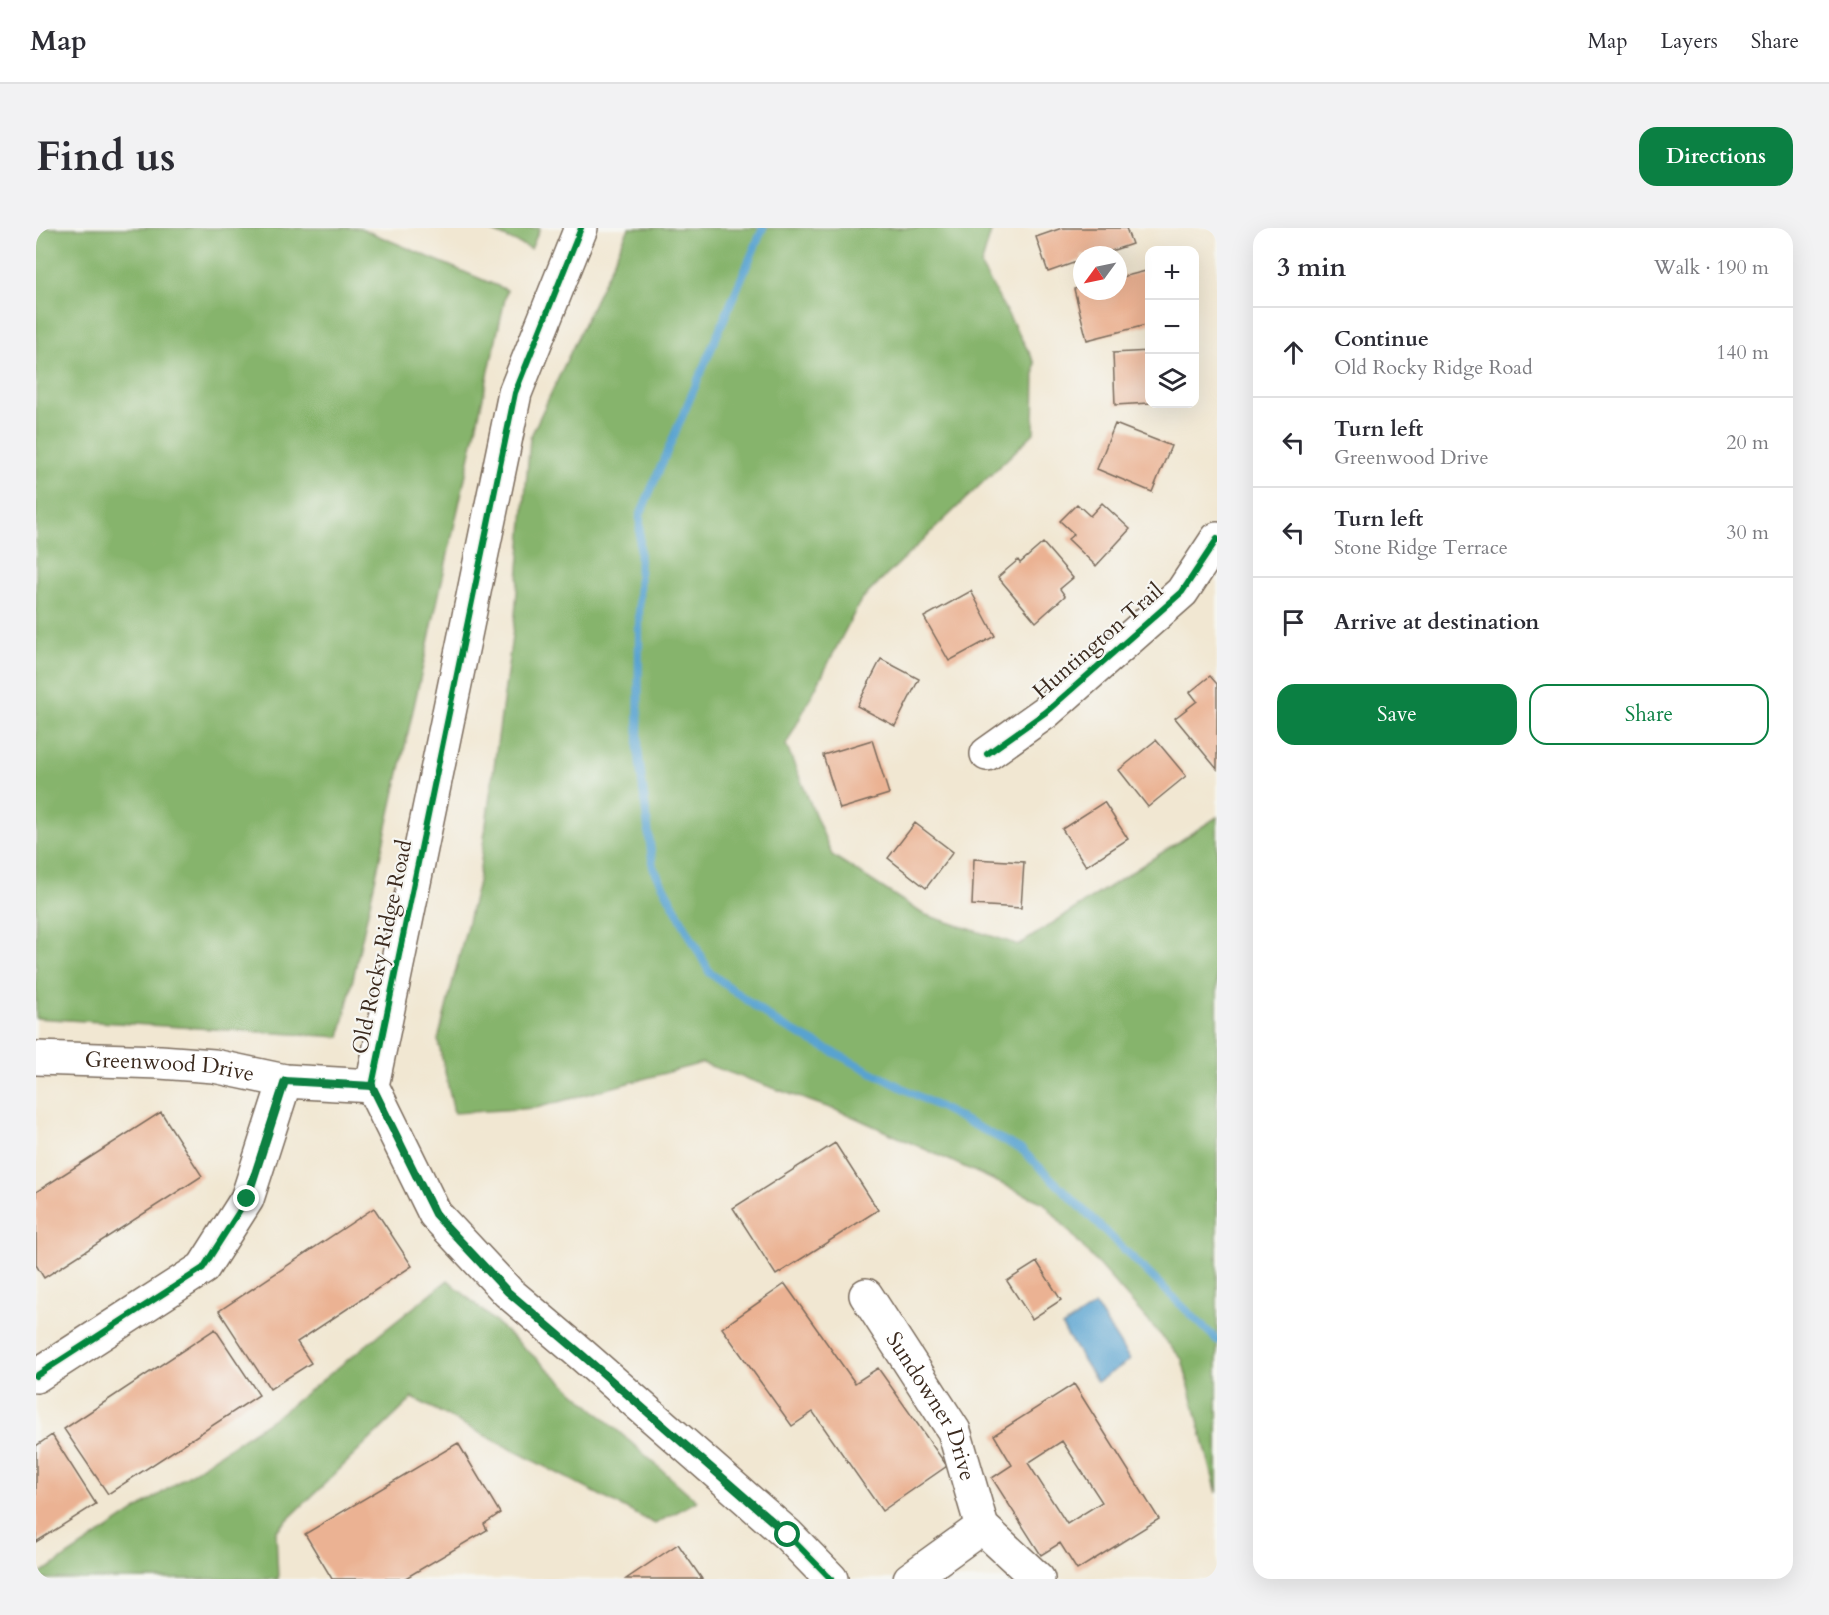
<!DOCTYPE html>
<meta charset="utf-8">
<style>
body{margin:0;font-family:Cardo,serif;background:#f2f2f3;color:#2b2b33}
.controls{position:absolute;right:18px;top:18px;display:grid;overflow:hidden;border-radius:12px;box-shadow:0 6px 24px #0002}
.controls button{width:54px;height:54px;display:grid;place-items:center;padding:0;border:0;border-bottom:2px solid #e1e1e2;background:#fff;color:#2b2b33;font:30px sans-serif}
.compass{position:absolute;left:1037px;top:18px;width:54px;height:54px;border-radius:50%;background:#fff;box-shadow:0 6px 24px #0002;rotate:237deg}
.stop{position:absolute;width:18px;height:18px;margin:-14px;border:4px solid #0b8043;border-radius:50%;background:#fff}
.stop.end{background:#0b8043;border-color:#fff;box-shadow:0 2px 6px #0008}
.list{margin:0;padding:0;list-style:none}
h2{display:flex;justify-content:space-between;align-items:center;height:78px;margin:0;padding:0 24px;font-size:26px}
h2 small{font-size:20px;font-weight:400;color:#7c7c81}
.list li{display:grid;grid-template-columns:39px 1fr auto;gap:18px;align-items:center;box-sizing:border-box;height:90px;padding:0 24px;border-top:2px solid #e1e1e2}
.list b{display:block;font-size:22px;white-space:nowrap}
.list p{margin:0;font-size:20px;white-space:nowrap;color:#7c7c81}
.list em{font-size:20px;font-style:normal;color:#7c7c81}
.actions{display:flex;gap:12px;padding:18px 24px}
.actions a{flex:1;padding:14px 0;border:2px solid #0b8043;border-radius:18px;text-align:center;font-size:21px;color:#0b8043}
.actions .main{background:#0b8043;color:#fff}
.icon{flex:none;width:33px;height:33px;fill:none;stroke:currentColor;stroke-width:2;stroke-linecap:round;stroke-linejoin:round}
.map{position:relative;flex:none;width:1181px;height:1351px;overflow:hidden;border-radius:18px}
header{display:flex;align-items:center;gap:36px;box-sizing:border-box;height:84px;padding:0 30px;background:#fff;border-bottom:2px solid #e1e1e2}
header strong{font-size:28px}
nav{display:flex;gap:33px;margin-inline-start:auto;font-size:21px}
.intro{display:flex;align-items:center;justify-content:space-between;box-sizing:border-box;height:144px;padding:0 36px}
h1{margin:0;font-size:42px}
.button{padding:15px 27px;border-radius:18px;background:#0b8043;color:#fff;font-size:21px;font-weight:700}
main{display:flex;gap:36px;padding:0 36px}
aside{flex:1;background:#fff;border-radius:18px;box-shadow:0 6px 24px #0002}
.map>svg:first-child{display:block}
.forest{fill:#86b46c;stroke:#606f45;stroke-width:1.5}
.water{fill:#58a3d0;stroke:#4a6677;stroke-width:1.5}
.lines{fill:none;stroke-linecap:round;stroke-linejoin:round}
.stream{stroke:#58a3d0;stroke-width:8}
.building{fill:#ebb293;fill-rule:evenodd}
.minor-casing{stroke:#7b6c5d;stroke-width:36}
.minor{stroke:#fff;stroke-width:33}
.cycleway-casing{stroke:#f6f6f2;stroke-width:10}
.cycleway{stroke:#00873e;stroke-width:6}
.route{stroke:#0b8043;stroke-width:8}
.labels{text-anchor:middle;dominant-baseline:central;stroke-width:4.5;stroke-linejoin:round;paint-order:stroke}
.street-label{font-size:22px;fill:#3b2a1e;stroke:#f6f6f2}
</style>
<header>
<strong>Map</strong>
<nav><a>Map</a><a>Layers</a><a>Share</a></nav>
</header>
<div class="intro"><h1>Find us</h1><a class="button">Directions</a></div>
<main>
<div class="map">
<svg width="1181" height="1351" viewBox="0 0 1181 1351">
<rect width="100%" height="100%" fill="#f6f6f2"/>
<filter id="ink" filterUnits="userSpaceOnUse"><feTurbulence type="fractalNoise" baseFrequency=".0167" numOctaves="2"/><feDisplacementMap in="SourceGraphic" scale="12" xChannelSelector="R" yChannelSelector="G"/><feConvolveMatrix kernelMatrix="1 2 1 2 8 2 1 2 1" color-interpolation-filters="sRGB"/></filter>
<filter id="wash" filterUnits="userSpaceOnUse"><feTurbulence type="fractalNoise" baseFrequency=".008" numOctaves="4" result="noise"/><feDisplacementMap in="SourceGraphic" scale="24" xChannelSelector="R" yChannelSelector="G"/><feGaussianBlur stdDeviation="1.35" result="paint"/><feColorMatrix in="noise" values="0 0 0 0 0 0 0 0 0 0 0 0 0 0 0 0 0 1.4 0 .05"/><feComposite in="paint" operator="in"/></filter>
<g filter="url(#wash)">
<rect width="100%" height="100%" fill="#f1e7d2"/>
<path class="forest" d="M0,0H324L471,62L304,809L0,790Z
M449,0H504L495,21Z
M593,0H956L945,38L999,135L998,205L825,372L750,517L796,627L887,686L983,717L1181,589V1265L1146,1131L1008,975L811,886L666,835L500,880L418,885L402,812L442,654L479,387L494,210Z
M412,1052L661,1273L619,1296L377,1170L240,1303L242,1351H0V1349L245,1185Z"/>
<path class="water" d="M1059,1077L1094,1132L1061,1154L1026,1099Z"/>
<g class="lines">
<path class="stream" d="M727,0L604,287L602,522L617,639L674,745L743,796L986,922L1181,1112"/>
</g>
<g id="blocks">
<path class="building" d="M1026,0H1090L1096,16L1063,27H1046V32L1012,44L1000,9Z
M1114,42V96L1051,112L1038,61L1046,59V63H1082V50Z
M1114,123V175L1079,177L1077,125Z
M1079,196L1135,218L1116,264L1061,241Z
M1066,275L1094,301L1060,338L1032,311L1038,306L1024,293L1041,276L1054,288Z
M1007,315L1037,350L1024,361L1029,368L1000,394L962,349L982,332L984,335Z
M935,363L959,408L913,433L888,389Z
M845,431L883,451L859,498L821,478Z
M1174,448L1181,456V541L1139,490L1161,473L1154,464Z
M836,512L853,566L804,581L787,527Z
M1120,512L1150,548L1112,579L1083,542Z
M1068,574L1092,611L1050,638L1026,601Z
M879,595L917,624L890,660L852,630Z
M938,631L988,634L985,680L936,677Z
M125,884L166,948L8,1050L0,1037V964Z
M799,915L842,982L740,1047L697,980Z
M338,980L376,1038L261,1114L275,1135L234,1161L183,1083Z
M1001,1034L1025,1072L996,1091L971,1053Z
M749,1056L819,1155L842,1140L911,1238L846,1283L777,1184L756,1198L686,1100Z
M179,1101L223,1167L72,1266L28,1201Z
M1038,1156L1123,1291L1041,1342L1024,1315L1005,1327L956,1250L976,1237L958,1207ZM1026,1213L1066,1274L1031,1296L992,1235Z
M16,1207L60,1276L0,1314V1218Z
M422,1215L464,1285L448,1296L451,1302L368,1351H296L269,1306Z
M642,1316L666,1351H590Z"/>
</g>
</g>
<g filter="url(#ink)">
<use href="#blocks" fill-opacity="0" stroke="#7b6c5d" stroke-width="1.5"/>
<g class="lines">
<g class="minor-casing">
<g id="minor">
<path d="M545,0L479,165L336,858L399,986L472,1064L544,1125L752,1307L795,1351"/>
<path d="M951,526L1010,484L1146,364L1181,311"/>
<path id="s1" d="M0,830L124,834L178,838L249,853L336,858"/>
<path id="s2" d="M830,1067L918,1203L946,1299L1002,1351"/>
<path d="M0,1148L167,1040L211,971L249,853"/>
<path d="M874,1351L946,1299"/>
</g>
</g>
<use href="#minor" class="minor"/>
<g class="cycleway-casing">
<path id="cycleway" d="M545,0L479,165L336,858L399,986L472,1064L544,1125L752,1307L795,1351
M951,526L1010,484L1146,364L1181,311
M0,1148L167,1040L211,971L249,853"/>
</g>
<use href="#cycleway" class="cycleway"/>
</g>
</g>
<g class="lines" filter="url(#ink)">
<path class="route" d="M211,971L249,853L336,858L399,986L472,1064L544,1125L752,1307"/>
</g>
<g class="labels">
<g class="street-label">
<text transform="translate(1062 413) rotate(-41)">Huntington Trail</text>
<text transform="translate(346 719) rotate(-78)">Old Rocky Ridge Road</text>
<text stroke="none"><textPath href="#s1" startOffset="134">Greenwood Drive</textPath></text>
<text stroke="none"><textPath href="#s2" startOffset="130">Sundowner Drive</textPath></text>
</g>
</g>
</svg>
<div class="controls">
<button>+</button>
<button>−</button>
<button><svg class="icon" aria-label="layers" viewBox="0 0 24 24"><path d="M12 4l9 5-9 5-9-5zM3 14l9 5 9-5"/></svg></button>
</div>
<svg class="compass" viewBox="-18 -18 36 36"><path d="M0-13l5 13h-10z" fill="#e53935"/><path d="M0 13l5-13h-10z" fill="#7c7c81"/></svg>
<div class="stop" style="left:752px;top:1307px"></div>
<div class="stop end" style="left:211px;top:971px"></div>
</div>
<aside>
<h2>3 min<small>Walk · 190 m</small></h2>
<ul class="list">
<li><svg class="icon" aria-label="ahead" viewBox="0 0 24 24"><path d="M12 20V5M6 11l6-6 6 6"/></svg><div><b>Continue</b><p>Old Rocky Ridge Road</p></div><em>140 m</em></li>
<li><svg class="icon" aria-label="left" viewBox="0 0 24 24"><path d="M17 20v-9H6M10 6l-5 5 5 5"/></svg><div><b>Turn left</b><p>Greenwood Drive</p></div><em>20 m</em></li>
<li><svg class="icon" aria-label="left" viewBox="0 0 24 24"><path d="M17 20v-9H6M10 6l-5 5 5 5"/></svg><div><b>Turn left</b><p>Stone Ridge Terrace</p></div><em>30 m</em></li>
<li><svg class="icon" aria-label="arrive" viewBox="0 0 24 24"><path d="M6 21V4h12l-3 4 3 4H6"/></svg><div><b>Arrive at destination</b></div></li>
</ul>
<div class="actions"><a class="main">Save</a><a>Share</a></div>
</aside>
</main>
